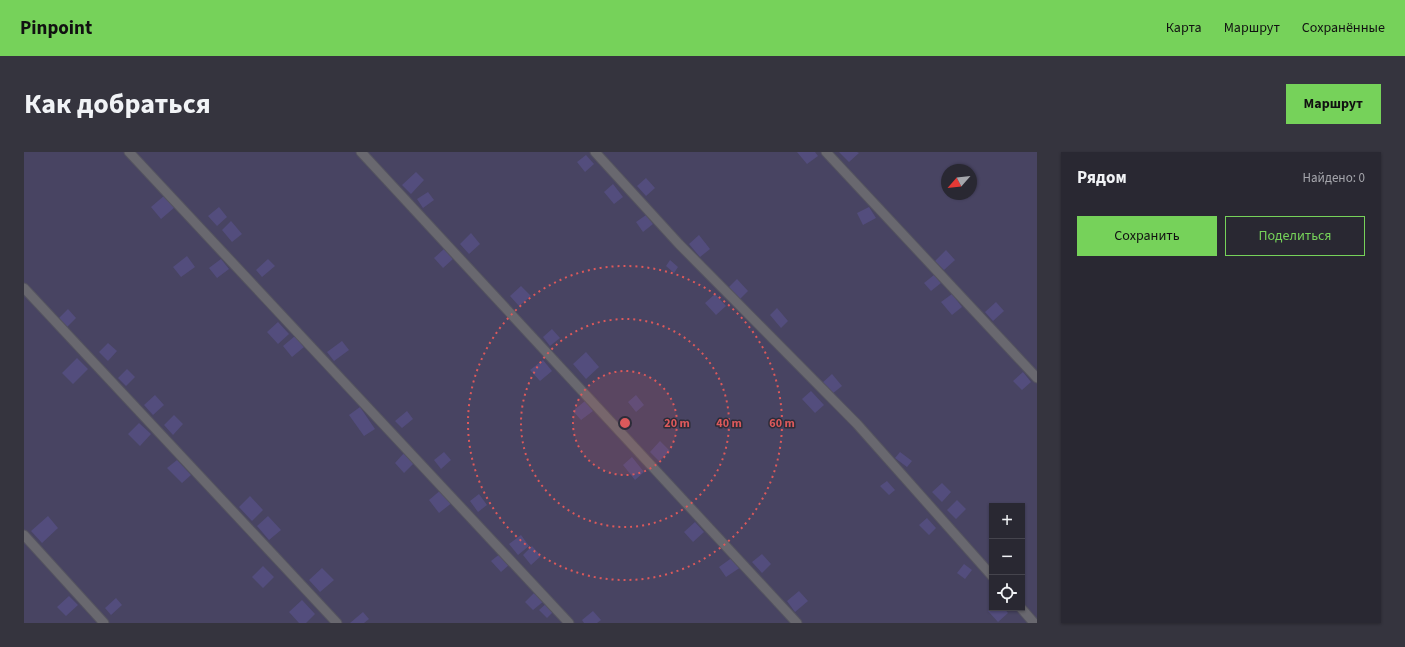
<!DOCTYPE html>
<html lang="ru">
<meta charset="utf-8">
<style>
body{margin:0;font-family:"Source Sans 3",sans-serif;background:#35343e;color:#f1f3f6}
.controls{position:absolute;right:12px;bottom:12px;display:grid;overflow:hidden;border-radius:0px;box-shadow:0 1px 3px #0004}
.controls button{width:36px;height:36px;display:grid;place-items:center;padding:0;border:0;border-bottom:1px solid #45444d;background:#292832;color:#f1f3f6;font:20px sans-serif}
.compass{position:absolute;left:917px;top:12px;width:36px;height:36px;border-radius:50%;background:#292832;box-shadow:0 1px 3px #0004;rotate:242deg}
.list{margin:0;padding:0;list-style:none}
h2{display:flex;justify-content:space-between;align-items:center;height:52px;margin:0;padding:0 16px;font-size:17px}
h2 small{font-size:13px;font-weight:400;color:#a5a6ac}
.actions{display:flex;gap:8px;padding:12px 16px}
.actions a{flex:1;padding:9px 0;border:1px solid #76d25a;border-radius:0px;text-align:center;font-size:14px;color:#76d25a}
.actions .main{background:#76d25a;color:#111}
.icon{flex:none;width:22px;height:22px;fill:none;stroke:currentColor;stroke-width:2;stroke-linecap:round;stroke-linejoin:round}
.map{position:relative;flex:none;width:1013px;height:471px;overflow:hidden;border-radius:0px}
header{display:flex;align-items:center;gap:24px;box-sizing:border-box;height:56px;padding:0 20px;background:#76d25a;color:#111}
header strong{font-size:19px}
nav{display:flex;gap:22px;margin-inline-start:auto;font-size:14px}
.intro{display:flex;align-items:center;justify-content:space-between;box-sizing:border-box;height:96px;padding:0 24px}
h1{margin:0;font-size:28px}
.button{padding:10px 18px;border-radius:0px;background:#76d25a;color:#111;font-size:14px;font-weight:700}
main{display:flex;gap:24px;padding:0 24px}
aside{flex:1;background:#292832;border-radius:0px;box-shadow:0 1px 3px #0004}
.map>svg:first-child{display:block}
.green{fill:#484462;fill-rule:evenodd}
.building{fill:#534d7d}
.lines{fill:none;stroke-linecap:round;stroke-linejoin:round}
.service-casing{stroke:#54535f;stroke-width:11}
.service{stroke:#69686f;stroke-width:9}
.ring{fill:none;stroke:#dc595b;stroke-width:2;stroke-dasharray:2 4}
.centre{fill:#dc595b;stroke:#2d2c39;stroke-width:2}
.ring-label{font-size:12px;text-anchor:middle;font-weight:bold;fill:#dc595b;stroke:#2d2c39;stroke-width:3;stroke-linejoin:round;paint-order:stroke}
</style>
<header>
<strong>Pinpoint</strong>
<nav><a>Карта</a><a>Маршрут</a><a>Сохранённые</a></nav>
</header>
<div class="intro"><h1>Как добраться</h1><a class="button">Маршрут</a></div>
<main>
<div class="map">
<svg width="1013" height="471" viewBox="0 0 1013 471">
<rect width="100%" height="100%" fill="#373643"/>
<path class="green" d="M0,0H1013V471H0ZM923,18H947V42H923ZM968,354H998V456H968Z"/>
<path class="building" d="M773,0H791L794,4L783,12Z
M815,0H833L835,1L825,10Z
M562,3L570,12L561,20L553,10Z
M392,20L400,28L387,42L378,33Z
M622,26L631,36L622,44L613,34Z
M589,32L599,45L590,52L580,40Z
M404,40L410,48L399,56L393,47Z
M141,43L151,55L137,67L127,55Z
M195,55L203,65L193,74L184,64Z
M845,55L852,66L839,73L833,61Z
M622,63L629,72L619,80L612,70Z
M207,69L218,82L208,90L198,78Z
M447,81L456,92L445,102L436,92Z
M675,83L686,97L676,105L665,92Z
M420,97L429,107L419,116L410,106Z
M922,98L931,108L920,118L911,109Z
M163,104L171,115L157,125L149,115Z
M197,107L205,117L193,126L185,116Z
M244,107L251,114L238,125L232,118Z
M646,108L654,115L650,121L642,114Z
M910,123L917,131L907,139L900,131Z
M713,127L724,139L716,147L705,135Z
M497,134L507,144L495,154L486,144Z
M691,142L702,154L692,163L681,151Z
M928,142L938,155L928,163L917,150Z
M972,150L980,159L969,169L961,160Z
M753,156L764,169L757,176L746,163Z
M44,157L52,166L43,175L35,166Z
M254,170L265,182L254,192L243,180Z
M528,177L536,186L526,194L519,185Z
M271,184L280,195L268,205L259,194Z
M318,189L325,198L310,209L303,200Z
M84,191L93,199L84,209L75,200Z
M562,200L575,215L562,227L549,212Z
M53,206L64,217L49,232L38,221Z
M519,208L528,219L516,229L506,218Z
M103,217L111,225L102,234L94,226Z
M999,220L1007,230L998,238L989,229Z
M808,222L818,234L808,242L798,231Z
M787,239L800,253L791,261L778,247Z
M131,243L140,253L129,263L120,253Z
M612,243L620,253L612,260L604,250Z
M561,249L569,259L557,268L549,259Z
M336,255L351,277L340,284L325,263Z
M383,259L389,267L378,276L371,269Z
M150,263L159,272L149,283L140,273Z
M115,271L127,282L116,294L104,282Z
M636,289L646,299L635,309L626,300Z
M420,300L427,308L417,317L410,308Z
M876,300L888,309L883,315L871,306Z
M380,301L390,311L380,321L371,311Z
M608,305L620,320L611,328L599,313Z
M153,308L167,323L158,331L143,316Z
M863,329L871,338L865,343L856,334Z
M918,331L927,340L918,350L908,340Z
M418,337L429,350L415,361L405,348Z
M455,342L463,353L454,360L446,349Z
M226,344L239,358L228,369L215,355Z
M933,348L942,357L932,367L923,358Z
M24,364L34,376L18,391L7,379Z
M244,364L257,378L245,388L233,374Z
M903,366L912,376L905,383L895,373Z
M671,370L680,380L669,390L660,380Z
M497,383L505,394L494,403L485,392Z
M508,394L517,404L507,413L499,403Z
M477,401L486,412L477,420L467,409Z
M738,402L747,412L738,421L728,410Z
M709,405L717,415L702,425L695,415Z
M940,412L948,418L941,427L933,421Z
M239,414L250,425L239,436L228,425Z
M298,416L310,428L296,440L285,428Z
M775,439L784,449L771,460L763,449Z
M511,440L520,449L509,458L501,450Z
M45,444L54,453L42,464L33,455Z
M92,446L98,453L87,463L81,456Z
M278,448L291,462L282,471H275L265,460Z
M524,450L531,458L523,466L515,458Z
M968,456H980L984,461L974,470L964,459Z
M569,459L577,468L573,471H560L558,468Z
M339,460L345,467L340,471H326Z"/>
<g class="lines">
<g class="service-casing">
<path id="service" d="M105,0L545,471
M337,0L773,471
M571,0L655,92L833,272L968,424
M802,0L1013,226
M0,136L313,471
M0,383L80,471
M997,456L1010,471"/>
</g>
<use href="#service" class="service"/>
</g>
<circle cx="601" cy="271" r="52" fill="#dc595b" fill-opacity=".12"/>
<g class="ring">
<circle cx="601" cy="271" r="52"/>
<circle cx="601" cy="271" r="104"/>
<circle cx="601" cy="271" r="157"/>
</g>
<circle cx="601" cy="271" r="6" class="centre"/>
<g class="ring-label">
<text x="653" y="275">20 m</text>
<text x="705" y="275">40 m</text>
<text x="758" y="275">60 m</text>
</g>
</svg>
<div class="controls">
<button>+</button>
<button>−</button>
<button><svg class="icon" aria-label="locate" viewBox="0 0 24 24"><circle cx="12" cy="12" r="6"/><path d="M12 2v4M12 18v4M2 12h4M18 12h4"/></svg></button>
</div>
<svg class="compass" viewBox="-18 -18 36 36"><path d="M0-13l5 13h-10z" fill="#e53935"/><path d="M0 13l5-13h-10z" fill="#a5a6ac"/></svg>
</div>
<aside>
<h2>Рядом<small>Найдено: 0</small></h2>
<ul class="list">
</ul>
<div class="actions"><a class="main">Сохранить</a><a>Поделиться</a></div>
</aside>
</main>
